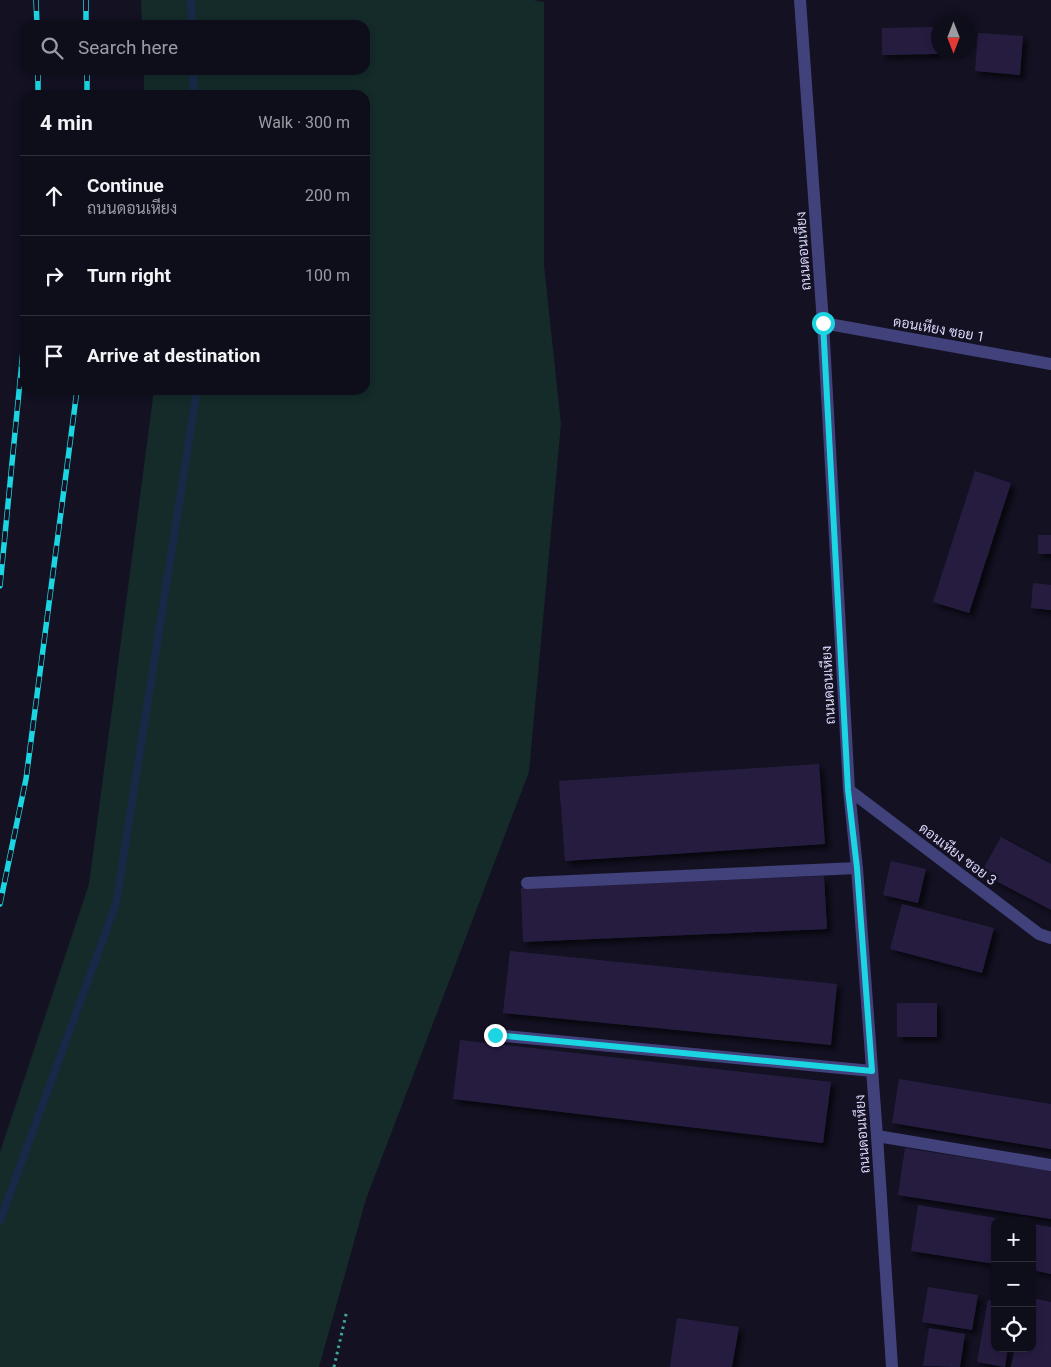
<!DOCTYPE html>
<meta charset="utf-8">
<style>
body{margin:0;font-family:Roboto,Sarabun,sans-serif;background:#1c1b27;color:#f1f3f6}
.controls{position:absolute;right:15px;bottom:15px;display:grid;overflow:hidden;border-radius:10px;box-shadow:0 2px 8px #0003}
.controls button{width:45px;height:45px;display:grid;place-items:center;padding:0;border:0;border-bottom:1px solid #2e2d39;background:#0e0d1a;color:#f1f3f6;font:25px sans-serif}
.compass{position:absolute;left:931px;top:15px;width:45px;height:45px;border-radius:50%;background:#0e0d1a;box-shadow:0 2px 8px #0003;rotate:180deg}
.stop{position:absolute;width:15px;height:15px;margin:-11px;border:4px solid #1bd5e2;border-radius:50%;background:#fff}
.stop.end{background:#1bd5e2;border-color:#fff;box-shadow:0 1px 5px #0008}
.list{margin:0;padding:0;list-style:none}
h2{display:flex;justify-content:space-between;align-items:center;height:65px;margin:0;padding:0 20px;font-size:21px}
h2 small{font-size:16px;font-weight:400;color:#9b9ca2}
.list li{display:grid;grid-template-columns:32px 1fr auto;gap:15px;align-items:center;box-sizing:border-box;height:80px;padding:0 20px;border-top:1px solid #2e2d39}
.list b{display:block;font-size:19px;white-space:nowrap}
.list p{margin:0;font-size:16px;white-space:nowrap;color:#9b9ca2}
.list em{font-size:16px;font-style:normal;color:#9b9ca2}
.icon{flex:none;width:28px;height:28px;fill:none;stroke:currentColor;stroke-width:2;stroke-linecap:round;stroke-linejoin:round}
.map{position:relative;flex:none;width:1051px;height:1367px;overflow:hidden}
.search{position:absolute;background:#0e0d1a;box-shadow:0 2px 8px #0003;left:20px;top:20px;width:350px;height:55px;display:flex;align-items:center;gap:12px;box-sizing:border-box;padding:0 18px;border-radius:15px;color:#9b9ca2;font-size:19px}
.panel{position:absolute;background:#0e0d1a;box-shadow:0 2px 8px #0003;left:20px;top:90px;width:350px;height:305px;border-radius:15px}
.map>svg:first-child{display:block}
.green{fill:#142b2a}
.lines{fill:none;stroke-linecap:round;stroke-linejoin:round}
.stream{stroke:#162a47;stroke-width:8}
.building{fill:#251f41;filter:url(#shadow)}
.path{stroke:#3da89e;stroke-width:3;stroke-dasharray:2.5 4;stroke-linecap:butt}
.lane{stroke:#41417c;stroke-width:12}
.street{stroke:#41417c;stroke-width:12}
.rail-casing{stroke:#1bd5e2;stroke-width:5.5}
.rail{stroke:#131122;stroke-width:4;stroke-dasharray:11;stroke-linecap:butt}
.route{stroke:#1bd5e2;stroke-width:6}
.labels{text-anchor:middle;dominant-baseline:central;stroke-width:5;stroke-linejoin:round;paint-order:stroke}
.street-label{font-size:14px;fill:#d9d6fa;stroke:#131122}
</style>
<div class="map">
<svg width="1051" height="1367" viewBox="0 0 1051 1367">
<defs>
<filter id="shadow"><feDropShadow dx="4.5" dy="4.5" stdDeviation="2.5" flood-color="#0009"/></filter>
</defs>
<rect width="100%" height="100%" fill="#131122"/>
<path class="green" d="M141,0H533L544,2V265L561,424L529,772L366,1199L319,1367H0V1152L89,884L154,390H365V95H144V70H365V25H142Z"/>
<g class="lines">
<path class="stream" d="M191,0L192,25
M193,70L194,95
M0,1221L116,904L197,390"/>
</g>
<path class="building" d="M937,27L938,54L882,55V28Z
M978,33L1023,36L1020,75L975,71Z
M975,471L1011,483L969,613L933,602Z
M1038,535H1051V554H1038Z
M1033,583L1051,585V610L1031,608Z
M819,764L825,844L565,861L559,781Z
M1001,837L1051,864V910L981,873Z
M891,861L926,869L918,903L883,895Z
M824,876L827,929L523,942L521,888Z
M902,904L994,928L982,973L890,949Z
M510,951L837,984L831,1045L503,1013Z
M897,1003H937V1037H897Z
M460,1040L831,1082L823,1143L453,1099Z
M899,1079L1051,1104V1149L892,1123Z
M905,1148L1051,1171V1219L898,1195Z
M918,1205L1007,1220L995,1221V1264L911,1251Z
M1032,1224L1051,1227V1274L1032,1270Z
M928,1287L978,1295L972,1330L922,1322Z
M1032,1298L1051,1302V1367H1011L1015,1348H1032Z
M988,1300L995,1301V1348H1008L1005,1367L977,1362Z
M677,1318L739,1327L732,1367H670Z
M929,1328L965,1334L960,1367L923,1366Z"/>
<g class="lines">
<path class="path" d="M334,1367L347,1310"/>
<path class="lane" d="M527,883L857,868
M495,1035L872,1071
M877,1136L1051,1165"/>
<path class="street" d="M800,0L823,323L849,790L857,868L877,1136L892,1367
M823,323L1051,364
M849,790L1039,934L1051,938"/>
<g class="rail-casing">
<path id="rail" d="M36,0L37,25
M86,0V25
M38,70V95
M87,70V95
M0,586L25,330
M0,904L26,779L77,390"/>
</g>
<use href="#rail" class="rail"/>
</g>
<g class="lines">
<path class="route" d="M495,1035L872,1071L857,868L848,790L823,323"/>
</g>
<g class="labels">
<g class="street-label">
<text transform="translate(803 251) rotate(-94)">ถนนดอนเหียง</text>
<text transform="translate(939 329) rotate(10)">ดอนเหียง ซอย 1</text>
<text transform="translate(828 685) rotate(-93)">ถนนดอนเหียง</text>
<text transform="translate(958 854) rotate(37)">ดอนเหียง ซอย 3</text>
<text transform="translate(862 1134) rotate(-94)">ถนนดอนเหียง</text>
</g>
</g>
</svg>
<div class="controls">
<button>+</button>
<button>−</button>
<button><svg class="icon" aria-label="locate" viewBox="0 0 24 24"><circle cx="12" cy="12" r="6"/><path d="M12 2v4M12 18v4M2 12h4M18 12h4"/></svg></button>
</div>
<svg class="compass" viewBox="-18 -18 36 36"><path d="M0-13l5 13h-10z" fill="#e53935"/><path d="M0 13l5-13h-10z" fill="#9b9ca2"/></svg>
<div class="stop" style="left:823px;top:323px"></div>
<div class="stop end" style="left:495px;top:1035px"></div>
<div class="search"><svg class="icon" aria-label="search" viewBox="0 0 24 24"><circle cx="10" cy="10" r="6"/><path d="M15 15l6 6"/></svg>Search here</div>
<section class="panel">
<h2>4 min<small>Walk · 300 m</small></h2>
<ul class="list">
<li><svg class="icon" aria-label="ahead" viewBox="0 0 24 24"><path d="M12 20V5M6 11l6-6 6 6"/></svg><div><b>Continue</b><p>ถนนดอนเหียง</p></div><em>200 m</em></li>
<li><svg class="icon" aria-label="right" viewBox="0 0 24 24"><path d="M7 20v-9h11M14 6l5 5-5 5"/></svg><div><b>Turn right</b></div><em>100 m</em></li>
<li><svg class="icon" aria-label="arrive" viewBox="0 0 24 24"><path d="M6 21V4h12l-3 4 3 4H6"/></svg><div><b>Arrive at destination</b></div></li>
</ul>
</section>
</div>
